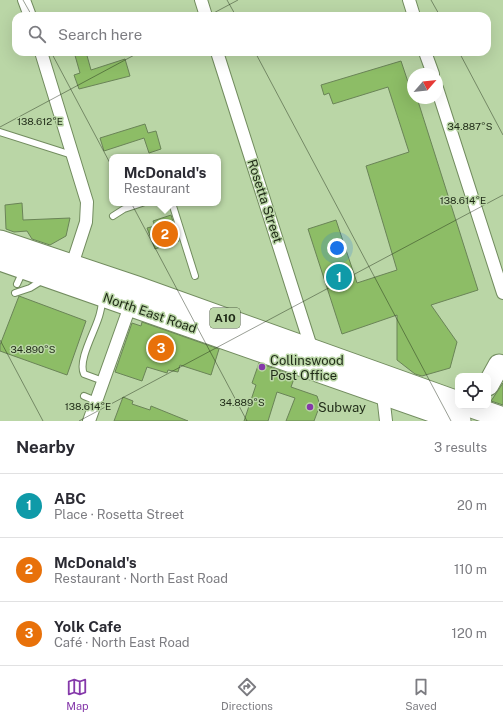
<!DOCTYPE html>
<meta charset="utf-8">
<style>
body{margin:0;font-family:"Public Sans",sans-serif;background:#f7f7f7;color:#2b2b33}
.controls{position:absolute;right:12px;bottom:12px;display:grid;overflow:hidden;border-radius:8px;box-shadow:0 4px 16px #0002}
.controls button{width:36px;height:36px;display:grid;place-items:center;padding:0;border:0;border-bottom:1px solid #e1e1e2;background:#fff;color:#2b2b33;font:20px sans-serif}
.compass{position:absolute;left:407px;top:68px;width:36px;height:36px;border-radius:50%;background:#fff;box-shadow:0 4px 16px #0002;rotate:62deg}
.you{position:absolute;left:337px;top:248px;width:14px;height:14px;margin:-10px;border:3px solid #fff;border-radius:50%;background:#1a73e8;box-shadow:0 0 0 6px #1a73e833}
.badge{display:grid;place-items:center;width:26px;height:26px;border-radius:50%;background:#8539aa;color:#fff;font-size:13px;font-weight:700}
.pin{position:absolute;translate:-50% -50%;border:2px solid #fff;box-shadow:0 1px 4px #0006}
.popup{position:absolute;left:109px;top:154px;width:112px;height:52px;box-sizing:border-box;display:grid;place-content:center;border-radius:8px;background:#fff;filter:drop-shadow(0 1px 3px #0005);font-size:13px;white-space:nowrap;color:#7c7c81}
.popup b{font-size:15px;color:#2b2b33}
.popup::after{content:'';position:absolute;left:50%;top:100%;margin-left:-8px;border:8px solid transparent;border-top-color:#fff}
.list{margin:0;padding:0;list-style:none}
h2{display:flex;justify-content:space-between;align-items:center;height:52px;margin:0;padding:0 16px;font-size:17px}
h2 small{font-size:13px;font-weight:400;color:#7c7c81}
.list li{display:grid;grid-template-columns:26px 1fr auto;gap:12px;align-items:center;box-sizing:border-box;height:64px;padding:0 16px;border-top:1px solid #e1e1e2}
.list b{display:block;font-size:15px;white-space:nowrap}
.list p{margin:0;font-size:13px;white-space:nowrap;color:#7c7c81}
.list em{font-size:13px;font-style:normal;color:#7c7c81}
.icon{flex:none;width:22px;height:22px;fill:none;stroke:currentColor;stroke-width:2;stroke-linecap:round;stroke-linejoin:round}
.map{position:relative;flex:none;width:503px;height:421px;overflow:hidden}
.search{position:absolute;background:#fff;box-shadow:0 4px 16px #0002;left:12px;right:12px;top:12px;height:44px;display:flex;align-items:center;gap:10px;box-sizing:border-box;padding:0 14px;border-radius:12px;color:#7c7c81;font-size:15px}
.sheet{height:244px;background:#fff}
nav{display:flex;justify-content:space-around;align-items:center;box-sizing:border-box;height:56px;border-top:1px solid #e1e1e2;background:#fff;font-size:11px;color:#7c7c81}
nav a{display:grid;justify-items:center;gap:2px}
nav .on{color:#8539aa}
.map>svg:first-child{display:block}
.building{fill:#8dbd66;stroke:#6a8457}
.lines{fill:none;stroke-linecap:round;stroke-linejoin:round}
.lane-casing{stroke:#728c5f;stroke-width:8}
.street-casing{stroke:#728c5f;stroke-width:14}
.highway-casing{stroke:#728c5f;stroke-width:23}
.lane{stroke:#fff;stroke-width:6}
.street{stroke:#fff;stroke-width:12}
.highway{stroke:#fff;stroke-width:21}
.ticks{fill:none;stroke:#1f2a17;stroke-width:1;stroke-opacity:0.45}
.poi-dot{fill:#8539aa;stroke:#bad6a6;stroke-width:1.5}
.labels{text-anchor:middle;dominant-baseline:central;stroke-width:3;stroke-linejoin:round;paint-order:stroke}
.shield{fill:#bad6a6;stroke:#4e5e42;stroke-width:1}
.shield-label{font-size:12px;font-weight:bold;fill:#1f2a17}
.street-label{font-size:13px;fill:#1f2a17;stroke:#bad6a6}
.poi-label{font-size:13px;fill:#1f2a17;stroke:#bad6a6;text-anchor:start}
.ticks-label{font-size:10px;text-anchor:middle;fill:#1f2a17;stroke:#bad6a6;stroke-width:3;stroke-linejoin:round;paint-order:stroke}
</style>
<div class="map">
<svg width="503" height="421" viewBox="0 0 503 421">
<rect width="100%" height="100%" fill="#bad6a6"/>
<path class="building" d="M74,52H86L91,70L125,59L130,76L79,89L74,75L80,73Z
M401,61L409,85H413V98H417L478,290L431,305L457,342L450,368L422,376L415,374L397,360V315L342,334L308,229L336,220L357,283L397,270L366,166L409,152L388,87L333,104L329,93L324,95L321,85Z
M145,124L148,133L156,131L161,149L149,153L144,138L104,151L100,138Z
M22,203L23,220L70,218L66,236L50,245L32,239L27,231L14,232L6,229L5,205Z
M171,215L179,241L155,249L147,228L155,226L153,221Z
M19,296L86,321L67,375L0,351V345Z
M142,322L219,349L211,375L180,365L178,372L168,370L167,373L147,367L142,381L115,372L132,323L141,326Z
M259,363L295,376L291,387L317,396L320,405L314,421H286L295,398L277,392L268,421H244L256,385L252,383Z
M503,383V405L491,401Z
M123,397L133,401L132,404L150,410L151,406L188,421H114Z"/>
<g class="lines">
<g class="lane-casing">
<path id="lane" d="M0,132L72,155
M172,203L195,276
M113,216L124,209L142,203
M17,284L23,271
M15,293L30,288L43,280
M102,300C102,304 101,309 100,313C97,328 77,360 84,374L103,381
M84,396L96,401"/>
</g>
<g class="street-casing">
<path id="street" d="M24,0L30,16
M201,0L206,16
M409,0L414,16
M41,52L87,202L86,222L72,265
M217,52L312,350
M425,52L433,74
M437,88L503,293
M383,395L386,421
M89,421L130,306"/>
</g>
<g class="highway-casing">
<path id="highway" d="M0,241L137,287L458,402
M0,260L460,421
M488,385L499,365
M469,406L503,418"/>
</g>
<use href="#lane" class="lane"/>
<use href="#street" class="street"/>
<use href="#highway" class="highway"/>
</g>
<path class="ticks" d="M23,0L32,16M227,0L236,16M431,0L440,16M208,16L238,0M51,52L247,421M255,52L451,421M459,52L503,135M0,127L140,52M0,340L43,421M79,421L503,195"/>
<g class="poi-dot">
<circle cx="262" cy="367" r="4"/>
<circle cx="310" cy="407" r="4"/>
</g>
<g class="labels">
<rect class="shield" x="210" y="308" width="30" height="20" rx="3"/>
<g class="shield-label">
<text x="225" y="318">A10</text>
</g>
<g class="street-label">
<text transform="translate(265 201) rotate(72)">Rosetta Street</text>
<text transform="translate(150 313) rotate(19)">North East Road</text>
</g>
<g class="poi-label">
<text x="270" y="360">Collinswood<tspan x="270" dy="15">Post Office</tspan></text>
<text x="318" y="407">Subway</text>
</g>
</g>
<g class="ticks-label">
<text x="40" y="125">138.612°E</text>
<text x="470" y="130">34.887°S</text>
<text x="463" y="204">138.614°E</text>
<text x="33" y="353">34.890°S</text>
<text x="242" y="406">34.889°S</text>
<text x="88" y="410">138.614°E</text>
</g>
</svg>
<div class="controls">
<button><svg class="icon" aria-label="locate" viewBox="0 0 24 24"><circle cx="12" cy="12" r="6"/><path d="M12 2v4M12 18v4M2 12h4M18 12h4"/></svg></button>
</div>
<svg class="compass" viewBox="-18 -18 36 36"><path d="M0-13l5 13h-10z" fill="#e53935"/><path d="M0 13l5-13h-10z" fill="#7c7c81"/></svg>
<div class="you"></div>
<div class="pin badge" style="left:339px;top:277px;background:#0f9aa8">1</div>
<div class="pin badge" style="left:165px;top:234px;background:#e8710a">2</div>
<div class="popup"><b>McDonald's</b>Restaurant</div>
<div class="pin badge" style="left:161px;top:348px;background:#e8710a">3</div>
<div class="search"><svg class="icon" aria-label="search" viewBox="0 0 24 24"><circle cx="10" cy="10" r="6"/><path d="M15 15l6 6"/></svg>Search here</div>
</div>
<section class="sheet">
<h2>Nearby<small>3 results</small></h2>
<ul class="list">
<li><span class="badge" style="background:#0f9aa8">1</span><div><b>ABC</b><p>Place · Rosetta Street</p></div><em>20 m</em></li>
<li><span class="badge" style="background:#e8710a">2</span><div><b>McDonald's</b><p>Restaurant · North East Road</p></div><em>110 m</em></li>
<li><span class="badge" style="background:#e8710a">3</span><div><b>Yolk Cafe</b><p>Café · North East Road</p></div><em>120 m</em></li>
</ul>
</section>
<nav>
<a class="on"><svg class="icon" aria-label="map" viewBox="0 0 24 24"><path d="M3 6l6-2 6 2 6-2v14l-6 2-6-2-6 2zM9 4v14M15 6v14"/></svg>Map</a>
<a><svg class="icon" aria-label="directions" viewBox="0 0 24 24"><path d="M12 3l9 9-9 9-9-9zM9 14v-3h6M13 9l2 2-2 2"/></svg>Directions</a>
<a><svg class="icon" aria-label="saved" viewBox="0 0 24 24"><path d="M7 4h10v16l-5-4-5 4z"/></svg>Saved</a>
</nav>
